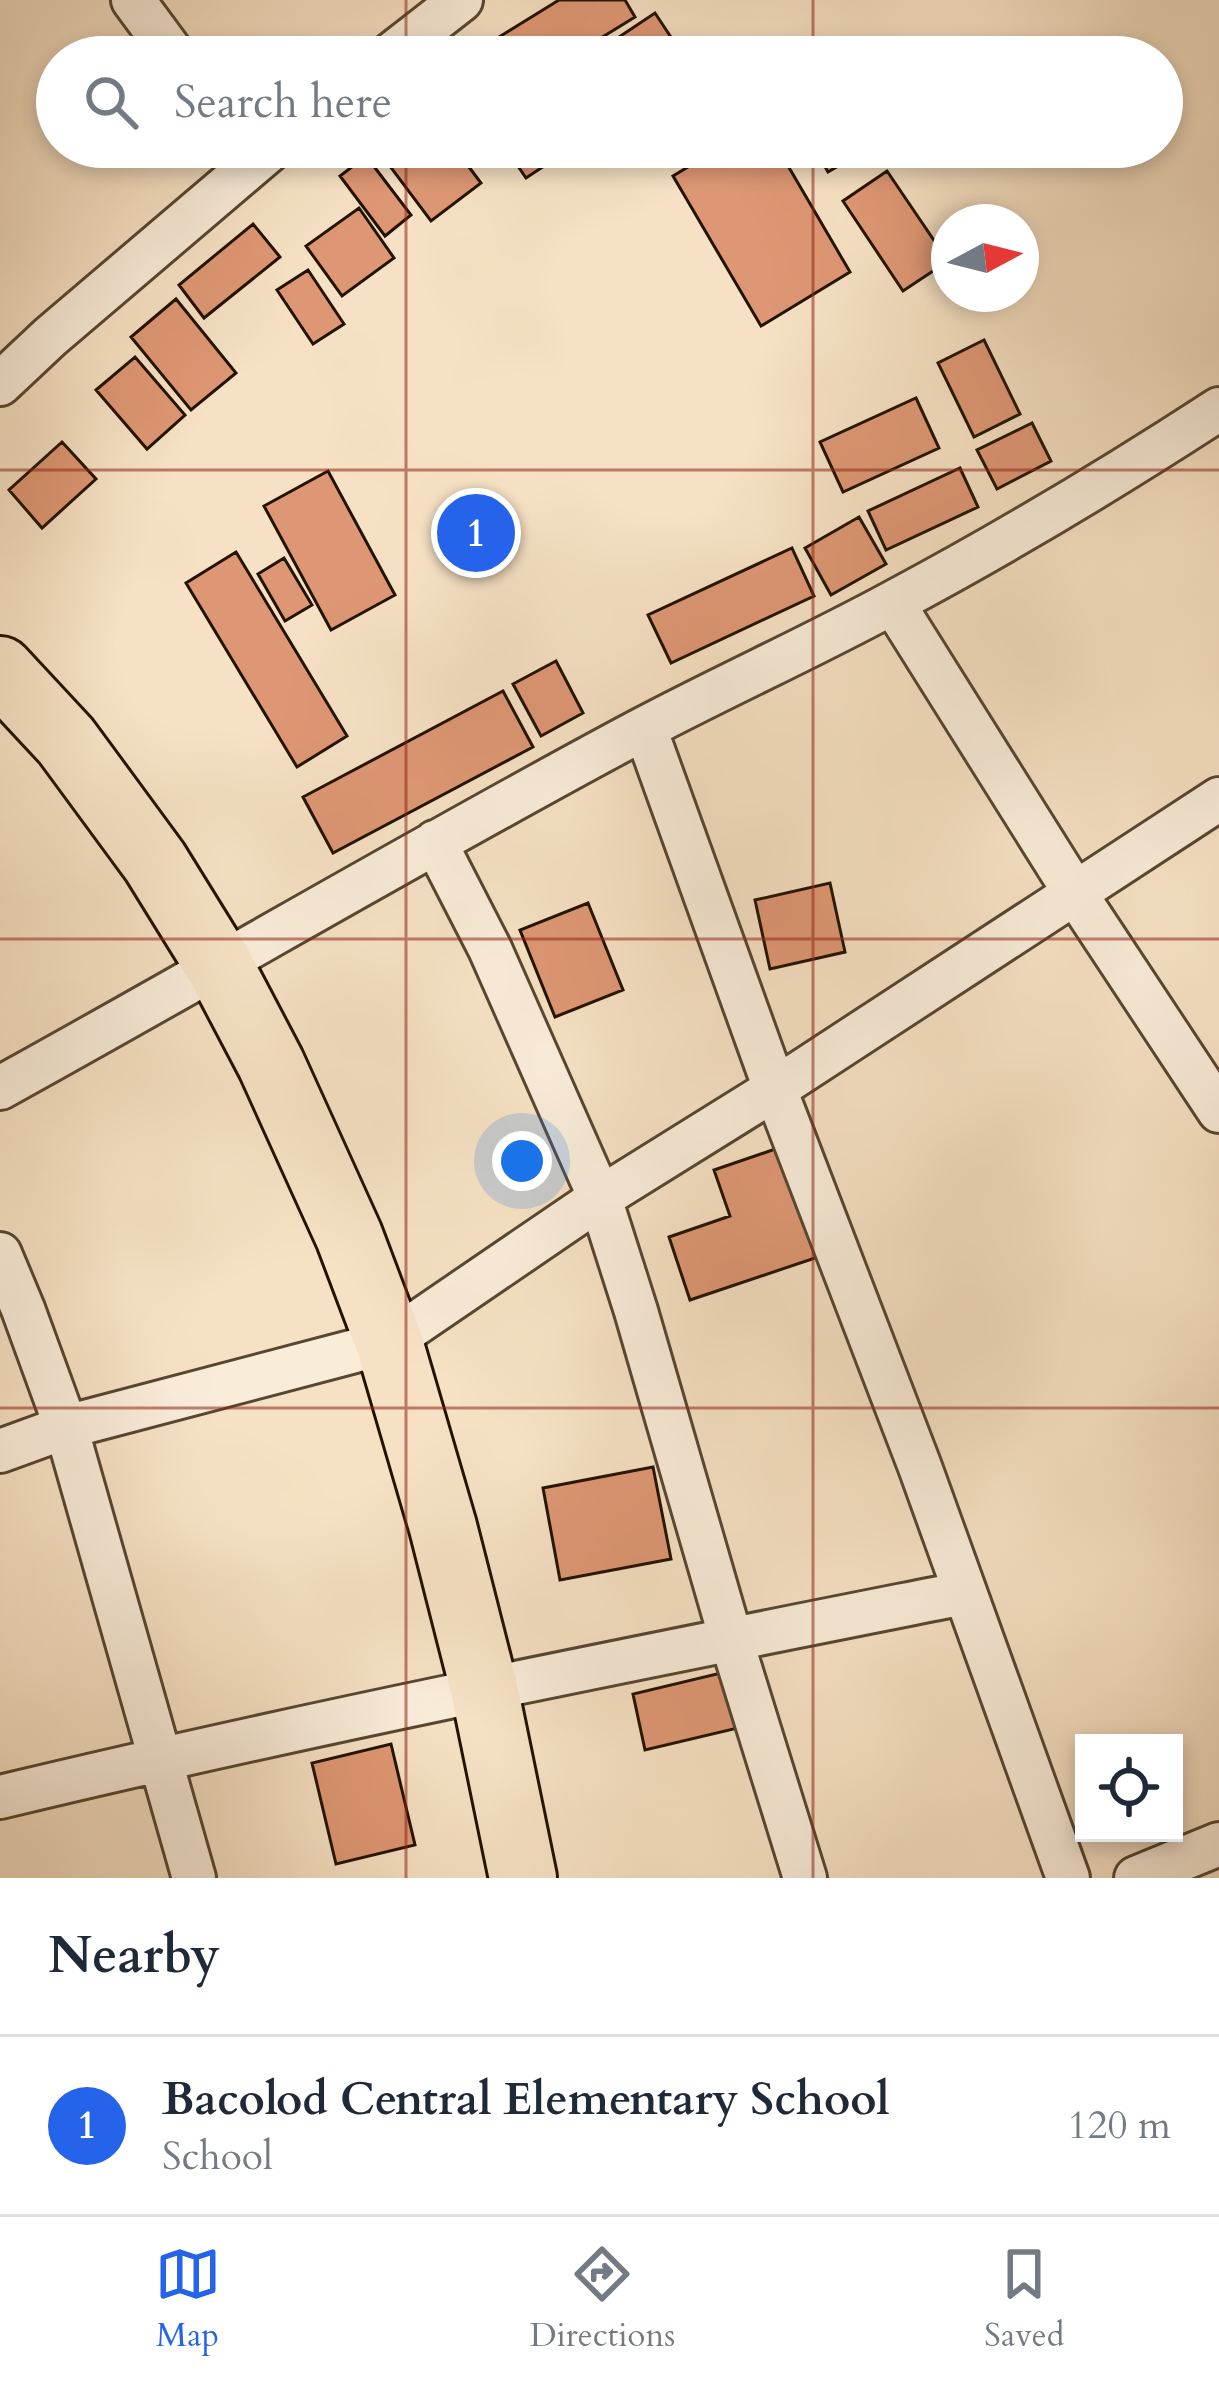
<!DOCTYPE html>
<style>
body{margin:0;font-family:Cardo,serif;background:#f2f2f3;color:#1f2937}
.controls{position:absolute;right:36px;bottom:36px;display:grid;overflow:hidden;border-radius:0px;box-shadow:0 6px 18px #0003}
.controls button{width:108px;height:108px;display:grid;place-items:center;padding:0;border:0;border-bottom:3px solid #e0e1e3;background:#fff;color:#1f2937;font:60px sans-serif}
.compass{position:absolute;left:931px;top:204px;width:108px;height:108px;border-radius:50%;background:#fff;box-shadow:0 6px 18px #0003;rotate:83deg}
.you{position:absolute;left:522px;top:1161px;width:42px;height:42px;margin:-30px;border:9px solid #fff;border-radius:50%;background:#1a73e8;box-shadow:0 0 0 18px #1a73e833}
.badge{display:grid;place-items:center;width:78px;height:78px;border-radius:50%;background:#2563eb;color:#fff;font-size:39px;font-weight:700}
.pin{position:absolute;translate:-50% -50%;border:6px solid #fff;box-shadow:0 3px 12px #0006}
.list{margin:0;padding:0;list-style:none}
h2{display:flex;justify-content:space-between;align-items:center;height:156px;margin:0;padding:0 48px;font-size:51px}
h2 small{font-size:39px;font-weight:400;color:#747a83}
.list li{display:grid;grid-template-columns:78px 1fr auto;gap:36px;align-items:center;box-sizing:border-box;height:180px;padding:0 48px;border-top:3px solid #e0e1e3}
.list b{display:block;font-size:45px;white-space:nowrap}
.list p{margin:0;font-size:39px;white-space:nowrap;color:#747a83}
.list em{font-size:39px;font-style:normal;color:#747a83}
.icon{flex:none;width:66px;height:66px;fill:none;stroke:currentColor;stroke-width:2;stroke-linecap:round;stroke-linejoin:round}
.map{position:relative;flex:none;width:1219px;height:1878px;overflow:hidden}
.search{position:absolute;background:#fff;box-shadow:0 6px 18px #0003;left:36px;right:36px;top:36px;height:132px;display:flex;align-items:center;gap:30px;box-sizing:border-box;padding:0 42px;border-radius:66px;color:#747a83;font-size:45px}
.sheet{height:336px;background:#fff}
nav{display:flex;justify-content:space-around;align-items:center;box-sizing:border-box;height:168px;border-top:3px solid #e0e1e3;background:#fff;font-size:33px;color:#747a83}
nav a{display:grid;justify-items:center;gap:6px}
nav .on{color:#2563eb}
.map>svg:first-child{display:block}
.building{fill:#de9774;stroke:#221200;stroke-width:3}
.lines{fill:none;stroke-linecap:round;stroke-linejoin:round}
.street-casing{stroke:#574631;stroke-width:48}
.highway-casing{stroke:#221200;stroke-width:72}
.street{stroke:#f9ecd9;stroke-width:42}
.highway{stroke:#f6e1c4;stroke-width:66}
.grid{fill:none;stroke:#8f2418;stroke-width:3;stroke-opacity:0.55}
</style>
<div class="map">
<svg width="1219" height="1878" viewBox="0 0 1219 1878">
<rect width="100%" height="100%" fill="#f6e1c4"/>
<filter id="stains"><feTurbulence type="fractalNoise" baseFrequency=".00167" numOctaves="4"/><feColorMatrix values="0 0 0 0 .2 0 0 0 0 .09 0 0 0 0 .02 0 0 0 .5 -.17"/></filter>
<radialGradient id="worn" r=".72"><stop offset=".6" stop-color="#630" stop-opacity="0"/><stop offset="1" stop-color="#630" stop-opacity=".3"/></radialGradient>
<path class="building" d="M559,0H625L635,17L570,57H475L473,53Z
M655,13L684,57H589Z
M379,147H454L481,183L431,221L377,149Z
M505,147H573L526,178Z
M721,147H777L850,272L761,326L673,176Z
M814,147H871L828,172Z
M366,156L411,215L385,236L340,176Z
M887,171L948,261L903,291L843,201Z
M359,208L394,258L342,296L306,246Z
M253,224L280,257L204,318L179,285Z
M308,270L344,324L313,344L277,290Z
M176,299L236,373L191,410L131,337Z
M984,340L1020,414L974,437L938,363Z
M135,357L185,415L147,449L96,390Z
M916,398L939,448L843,492L820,442Z
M1032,423L1051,461L997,489L977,450Z
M62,442L96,479L42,528L9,490Z
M960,468L978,507L886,550L868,511Z
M328,471L395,595L331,630L264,506Z
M859,517L886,564L831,595L805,548Z
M792,548L814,596L671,663L648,615Z
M236,552L347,736L297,767L186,583Z
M284,558L312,605L285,621L258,574Z
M556,661L583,713L541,736L513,684Z
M503,691L533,747L333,853L303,797Z
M830,883L845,952L770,969L755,900Z
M588,903L623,990L555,1017L520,930Z
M784,1146L821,1256L690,1300L669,1237L730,1216L714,1170Z
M653,1467L671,1559L560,1580L543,1488Z
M725,1672L738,1728L645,1750L633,1694Z
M391,1744L415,1845L336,1864L312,1763Z"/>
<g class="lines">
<g class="street-casing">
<path id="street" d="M133,0L175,57
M388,57L461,0
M0,384L50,337L273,147
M893,603L1075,893L1219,1111
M645,728L775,1089L920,1467L1068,1878
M435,842L490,949L600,1198L636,1311L731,1639L805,1878
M0,1088C214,970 425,845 641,730C724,686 809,648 892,603C1003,544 1113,478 1219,409
M0,1254L23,1309L66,1427L194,1878
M0,1451L66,1427L389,1342L600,1198L775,1089L1219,799
M0,1797C320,1720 642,1657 964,1593
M1136,1878L1219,1844"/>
</g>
<g class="highway-casing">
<path id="highway" d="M0,670L66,741L155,862L220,967L271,1064L349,1236L389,1342L443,1527L484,1688L523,1878"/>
</g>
<use href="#street" class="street"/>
<use href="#highway" class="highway"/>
</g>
<path class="grid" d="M406,0V57M813,0V57M406,147V1878M813,147V1878M0,470H1219M0,939H1219M0,1408H1219"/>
<rect width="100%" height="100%" filter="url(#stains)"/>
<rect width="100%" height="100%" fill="url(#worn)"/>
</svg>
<div class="controls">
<button><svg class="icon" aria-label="locate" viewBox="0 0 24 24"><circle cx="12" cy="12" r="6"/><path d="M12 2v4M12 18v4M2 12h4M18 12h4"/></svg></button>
</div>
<svg class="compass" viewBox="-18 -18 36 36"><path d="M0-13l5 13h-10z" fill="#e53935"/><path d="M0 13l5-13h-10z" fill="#747a83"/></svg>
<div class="you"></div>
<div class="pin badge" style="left:476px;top:533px">1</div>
<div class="search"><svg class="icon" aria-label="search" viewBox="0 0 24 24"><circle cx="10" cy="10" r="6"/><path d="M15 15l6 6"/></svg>Search here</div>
</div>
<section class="sheet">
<h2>Nearby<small></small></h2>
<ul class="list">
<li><span class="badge">1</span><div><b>Bacolod Central Elementary School</b><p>School</p></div><em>120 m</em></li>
</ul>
</section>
<nav>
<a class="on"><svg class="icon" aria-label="map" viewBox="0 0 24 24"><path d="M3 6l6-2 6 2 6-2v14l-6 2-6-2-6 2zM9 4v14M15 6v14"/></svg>Map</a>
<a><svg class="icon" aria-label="directions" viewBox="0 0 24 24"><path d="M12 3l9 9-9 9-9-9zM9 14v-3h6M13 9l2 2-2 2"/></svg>Directions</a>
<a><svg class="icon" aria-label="saved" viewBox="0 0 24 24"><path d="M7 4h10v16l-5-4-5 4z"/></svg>Saved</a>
</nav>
